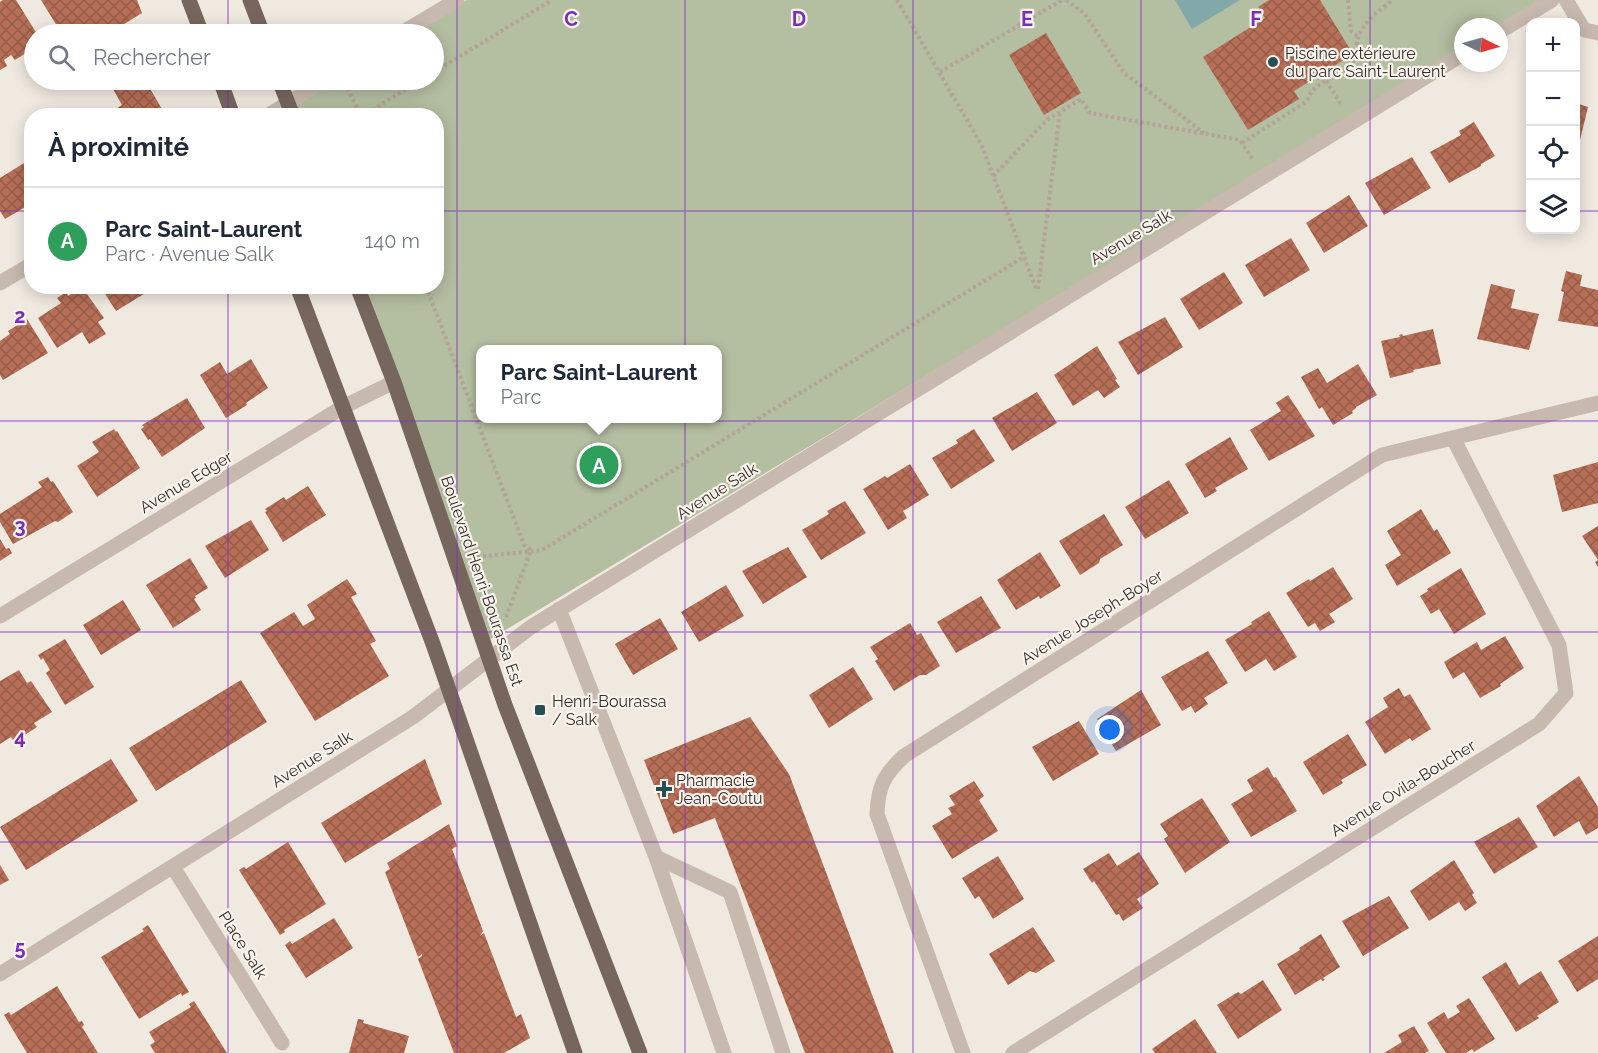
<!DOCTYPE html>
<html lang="fr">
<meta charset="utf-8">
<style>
body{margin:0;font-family:Raleway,sans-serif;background:#f2f2f3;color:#1f2937}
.controls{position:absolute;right:18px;top:18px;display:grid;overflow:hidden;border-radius:12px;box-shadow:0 3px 15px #0003}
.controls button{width:54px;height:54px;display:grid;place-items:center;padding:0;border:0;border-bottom:2px solid #e0e1e3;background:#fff;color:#1f2937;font:30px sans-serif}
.compass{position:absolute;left:1454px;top:18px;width:54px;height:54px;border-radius:50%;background:#fff;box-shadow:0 3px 15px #0003;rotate:95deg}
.you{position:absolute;left:1110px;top:730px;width:21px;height:21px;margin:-15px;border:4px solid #fff;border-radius:50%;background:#1a73e8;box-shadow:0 0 0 9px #1a73e833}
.badge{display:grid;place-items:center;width:39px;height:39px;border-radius:50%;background:#d93025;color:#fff;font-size:20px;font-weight:700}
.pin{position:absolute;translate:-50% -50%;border:3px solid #fff;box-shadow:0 2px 6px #0006}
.popup{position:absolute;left:476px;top:345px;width:246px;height:78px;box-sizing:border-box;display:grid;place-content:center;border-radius:12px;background:#fff;filter:drop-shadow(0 2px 4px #0005);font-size:20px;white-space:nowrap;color:#747a83}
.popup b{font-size:22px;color:#1f2937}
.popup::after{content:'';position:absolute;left:50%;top:100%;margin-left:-12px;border:12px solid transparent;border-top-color:#fff}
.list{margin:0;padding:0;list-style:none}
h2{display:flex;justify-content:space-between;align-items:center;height:78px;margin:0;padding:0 24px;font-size:26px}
h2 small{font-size:20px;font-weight:400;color:#747a83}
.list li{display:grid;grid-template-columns:39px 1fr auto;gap:18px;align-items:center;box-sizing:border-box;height:108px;padding:0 24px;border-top:2px solid #e0e1e3}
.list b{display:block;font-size:22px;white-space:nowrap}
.list p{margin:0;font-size:20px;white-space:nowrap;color:#747a83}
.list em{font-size:20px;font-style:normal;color:#747a83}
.icon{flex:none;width:33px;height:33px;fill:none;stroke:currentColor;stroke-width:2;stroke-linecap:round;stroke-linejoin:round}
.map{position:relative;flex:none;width:1598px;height:1053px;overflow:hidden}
.search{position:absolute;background:#fff;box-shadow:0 3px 15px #0003;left:24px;top:24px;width:420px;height:66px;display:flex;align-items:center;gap:15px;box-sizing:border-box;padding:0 21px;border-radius:33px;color:#747a83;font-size:22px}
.panel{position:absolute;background:#fff;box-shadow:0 3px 15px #0003;left:24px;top:108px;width:420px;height:186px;border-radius:24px}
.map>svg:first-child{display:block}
.park{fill:#b4bea1;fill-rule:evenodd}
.water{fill:#82a8aa}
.building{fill:url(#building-cross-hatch)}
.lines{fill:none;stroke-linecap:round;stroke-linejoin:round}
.path{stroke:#b3a397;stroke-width:4;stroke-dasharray:3 3;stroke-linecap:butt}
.service{stroke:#c7b9ad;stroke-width:15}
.minor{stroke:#c7b9ad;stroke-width:15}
.primary{stroke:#76665e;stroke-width:15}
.grid{fill:none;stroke:#7b2cbf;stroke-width:1.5;stroke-opacity:0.55}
.poi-dot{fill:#254f53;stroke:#f8f3ec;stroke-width:2}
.labels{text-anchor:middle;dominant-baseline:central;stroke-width:4.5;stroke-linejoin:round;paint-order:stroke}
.poi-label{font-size:16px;fill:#362e2b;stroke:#f8f3ec;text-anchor:start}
.street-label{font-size:16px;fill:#362e2b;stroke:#f8f3ec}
.grid-label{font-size:20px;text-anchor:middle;font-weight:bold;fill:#7b2cbf;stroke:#f8f3ec;stroke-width:4.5;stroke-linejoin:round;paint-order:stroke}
</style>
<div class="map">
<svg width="1598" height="1053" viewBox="0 0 1598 1053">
<defs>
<pattern id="building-cross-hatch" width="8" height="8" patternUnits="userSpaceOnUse" patternTransform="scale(1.5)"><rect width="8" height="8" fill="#b76f57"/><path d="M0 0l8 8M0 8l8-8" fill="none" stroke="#965c48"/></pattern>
</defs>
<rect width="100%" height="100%" fill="#f0e9e0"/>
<path class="park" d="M467,0H1547L1499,27H1463V51L484,643L352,287L436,286V116H288L287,111L338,80H434V34H411ZM480,350H718V418H480Z"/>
<path class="water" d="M1175,0H1240L1192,29Z"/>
<path class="building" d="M3,0H16L37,34H34V48L15,60L11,55L4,60L7,66L0,70V2Z
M41,0H137L142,13L108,34H62Z
M1269,0H1320L1353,54L1294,91L1299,99L1248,130L1203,57L1265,18L1258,7Z
M1046,33L1081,93L1044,115L1009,55Z
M108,80H145L166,116H105L122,105Z
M1576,103L1588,107L1580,140L1576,139Z
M1474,122L1495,156L1481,164V166L1449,183L1430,152L1461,135L1459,131Z
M1412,157L1431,188L1384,215L1365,183Z
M29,160L32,164V203L5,219L0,211V178Z
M1349,195L1368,226L1324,253L1306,223Z
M1291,238L1310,270L1264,297L1245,265Z
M1566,271L1582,275L1580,286L1598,290V327L1558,321L1564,292L1561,291Z
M1224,272L1243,303L1199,330L1180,299Z
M1491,284L1515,290L1511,308L1539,314L1529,350L1477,339Z
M100,286H157L116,311Z
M82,287L104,318L98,322L106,334L89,344L82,332L57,348L38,318L61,303L57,298L66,292L68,296Z
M1165,317L1183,347L1138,375L1118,342Z
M27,319L48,353L3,380L0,375V341L10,334L8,331Z
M1433,329L1441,364L1413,370L1414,372L1390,378L1381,341L1400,337L1399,335L1402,334L1403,336Z
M1097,346L1117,379L1115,380L1120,387L1104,398L1098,390L1073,406L1054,375Z
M251,359L268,388L246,403L247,405L226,418L200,375L220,362L227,374Z
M1358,364L1377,395L1356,407V408L1352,411L1353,413L1333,425L1322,407L1319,409L1301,377L1318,368L1327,383Z
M1037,392L1057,423L1012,451L992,418Z
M1288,395L1315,436L1269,461L1250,430L1281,411L1276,403Z
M187,398L205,428L162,457L150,439L148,440L141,429L144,427L142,425Z
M114,429L116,432L117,431L140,468L97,497L77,466L99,452L92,442Z
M974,429L995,461L951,489L932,458L958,443L956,440Z
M1230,437L1248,469L1215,488L1217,491L1205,498L1185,464Z
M1598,462V503L1562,512L1553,475Z
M910,464L929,495L903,511L907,518L888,530L863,489L885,476L887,478Z
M48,477L51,482L53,481L73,512L58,522L55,521L13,544L0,522V514L42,487L38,482Z
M1169,480L1189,513L1145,539L1125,507Z
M308,486L326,515L283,542L265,512L267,511L265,509L284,497L286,500Z
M845,501L866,533L821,560L802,530L829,514L827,511Z
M1421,509L1434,531L1437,529L1451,553L1397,586L1385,565L1401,555L1387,531Z
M1104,514L1123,545L1100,559L1099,563L1080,575L1059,541Z
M251,520L269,550L225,578L205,546Z
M1598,526V567L1595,562L1598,560L1582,536Z
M0,539L6,549L9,548L12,553L0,561Z
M788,547L807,577L763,604L742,571Z
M1040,552L1061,586L1040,599L1039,596L1016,610L997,580Z
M190,558L208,588L195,596L196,598L194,599L201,610L173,628L146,585Z
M1333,567L1353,599L1329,614L1335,622L1320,631L1315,623L1308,627L1286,593L1309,579L1310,581Z
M1461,568L1486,614L1454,634L1439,609L1431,614L1420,596L1428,591L1427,589Z
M347,579L357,594L351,597L376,641L370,644L389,676L315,721L260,633L294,612L303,626L315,619L307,605Z
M726,585L744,616L699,642L681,612Z
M981,596L1001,628L956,653L937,622Z
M123,600L141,630L101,655L83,625Z
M1269,611L1297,657L1274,671L1266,659L1245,672L1225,640L1252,624L1251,622Z
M660,618L678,649L633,675L615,644Z
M910,623L917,635L921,633L940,666L926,675H920L894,691L875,661L878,659L870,647Z
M1505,636L1524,668L1500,684L1501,686L1480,698L1464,672L1453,679L1444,662L1477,642L1481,650Z
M65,639L94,687L65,705L46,673L50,670L43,658L41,660L38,655Z
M1208,651L1228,683L1204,698L1208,704L1195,713L1191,706L1182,711L1161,677Z
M853,667L873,699L829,728L809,695Z
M19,670L27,683L31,681L52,712L34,723L37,727L14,742L11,737L0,744V681Z
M241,680L267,722L156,791L129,748Z
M1399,688L1404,697L1410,694L1431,729L1412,741L1410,738L1385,754L1365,722L1388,707L1383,698Z
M1141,690L1161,725L1116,751L1097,719Z
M750,717L789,774L894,1053H805L715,818L673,834L644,760Z
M1079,721L1099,754L1053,781L1032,747Z
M1348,734L1367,765L1341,780L1343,783L1323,795L1303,762Z
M111,759L138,801L26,870L0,827Z
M425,759L442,804L345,863L321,823Z
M1268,767L1274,778L1276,777L1297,811L1251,837L1231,804L1253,791L1247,780Z
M1579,776L1598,807V828L1586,835L1579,821L1554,837L1536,806Z
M974,781L984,796L979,800L998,831L952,859L932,826L952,814L948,808L955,805L949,796Z
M1202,798L1230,842L1185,873L1164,839L1168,836L1160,824Z
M1519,817L1538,847L1494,874L1474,842Z
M449,824L457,846L452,849L483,931L480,936L484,933L516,1017L521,1014L530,1038L504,1053H454L418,959L422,956V954L418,957L385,872L390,869L387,863Z
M288,842L326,904L284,930L285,932L280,935L239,870L244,867L246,869Z
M1139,852L1159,884L1137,899L1143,908L1123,921L1119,914L1116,915L1094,881L1092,883L1083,869L1109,853L1117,866Z
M998,856L1024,899L993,919L979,896L975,899L962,878Z
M1454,860L1474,893L1472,895L1477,903L1465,911L1459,902L1429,921L1410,891Z
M0,865L9,880L0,885Z
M1389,896L1409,928L1363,956L1342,921Z
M334,918L353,948L306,978L285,945L290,941L292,944Z
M148,925L189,992L182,996L181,993L139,1019L101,957L144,931L142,929Z
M1033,927L1055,961L1036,973L1030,971L1008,985L989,954Z
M1321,934L1340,967L1323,978L1325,980L1322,981L1321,979L1295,995L1277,964L1300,950L1299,948Z
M1598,936V979L1577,992L1558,961Z
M1506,962L1519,985L1541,971L1559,1002L1537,1016L1539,1018L1516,1032L1482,977Z
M1263,980L1282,1010L1238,1039L1217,1005L1238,992L1241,994Z
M57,986L79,1022L82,1021L84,1025L82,1027L98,1053H27L4,1015L9,1012L11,1015Z
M1469,998L1495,1039L1474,1052L1472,1049L1466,1053H1446L1427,1023L1444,1012L1448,1019L1460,1012L1456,1006Z
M194,1001L227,1053H155L150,1045L155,1042L149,1032L191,1007L189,1004Z
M358,1019L364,1020L363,1023L409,1036L404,1053H349Z
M1195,1019L1217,1053H1155L1152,1049Z
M1414,1026L1429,1051L1425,1053H1384L1402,1042L1398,1035Z"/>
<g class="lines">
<path class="path" d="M897,0L982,146L1037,291
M1066,0L1084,13L1124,73L1204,133
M1348,0L1351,31L1358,37
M434,72L552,0
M940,72L1062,0
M1326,81L1342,106
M345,83L361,116
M362,116L421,80
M1242,143L1307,101C1314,80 1337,79 1350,65C1358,57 1355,47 1358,38C1362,23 1382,8 1393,0
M993,176L1048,119L1081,99L1090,113L1240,140L1253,160
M426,286L524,545L531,550L505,620
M1038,289L1060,112
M477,557L542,550L1024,257"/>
<path class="service" d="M559,609L656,857L730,892L783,1053
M656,857L724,1053"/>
<path class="minor" d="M1566,0L1584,30L1598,33
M1499,32L1552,0
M400,34L457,0
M267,116L325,80
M0,283L32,264
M0,616L343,407L394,382
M173,867L282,1043
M0,974L413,717L531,627L1463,54
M963,1053L877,814C878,786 884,775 904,756L1382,455L1598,403
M1013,1053L1539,724L1566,693L1559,645L1453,438"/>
<path class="primary" d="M189,0L202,34
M250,0L263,34
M220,80L233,116
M279,80L293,116
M297,286L433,644L575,1053
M357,286L394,382L505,705L640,1053"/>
</g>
<path class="grid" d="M228,0V34M457,0V1053M685,0V1053M913,0V1053M1141,0V1053M1370,0V1053M228,80V116M0,211H32M436,211H1530M1576,211H1598M228,286V1053M0,421H1598M0,632H1598M0,842H1598"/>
<g class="poi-dot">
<circle cx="1273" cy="62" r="6"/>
<rect x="534" y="704" width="12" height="12" rx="3"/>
<path d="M661 780h6v6h6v6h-6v6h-6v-6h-6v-6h6z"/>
</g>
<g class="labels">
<g class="poi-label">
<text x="1285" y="53">Piscine extérieure<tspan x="1285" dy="18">du parc Saint-Laurent</tspan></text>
<text x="552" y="701">Henri-Bourassa<tspan x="552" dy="18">/ Salk</tspan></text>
<text x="676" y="780">Pharmacie<tspan x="676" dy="18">Jean-Coutu</tspan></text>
</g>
<g class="street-label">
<text transform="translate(1131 237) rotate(-31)">Avenue Salk</text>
<text transform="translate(186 482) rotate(-31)">Avenue Edger</text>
<text transform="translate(717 491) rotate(-32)">Avenue Salk</text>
<text transform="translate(482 581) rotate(71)">Boulevard Henri-Bourassa Est</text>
<text transform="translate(1092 617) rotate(-32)">Avenue Joseph-Boyer</text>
<text transform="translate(312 759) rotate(-32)">Avenue Salk</text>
<text transform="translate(1403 788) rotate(-32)">Avenue Ovila-Boucher</text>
<text transform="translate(243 945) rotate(58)">Place Salk</text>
</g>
</g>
<g class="grid-label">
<text x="571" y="26">C</text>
<text x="799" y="26">D</text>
<text x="1027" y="26">E</text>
<text x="1256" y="26">F</text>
<text x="20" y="323">2</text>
<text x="20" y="533">3</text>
<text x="20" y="744">4</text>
<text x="20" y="955">5</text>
</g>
</svg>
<div class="controls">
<button>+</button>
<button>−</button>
<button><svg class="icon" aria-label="locate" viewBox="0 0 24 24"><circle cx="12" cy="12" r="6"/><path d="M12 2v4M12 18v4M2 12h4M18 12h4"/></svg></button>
<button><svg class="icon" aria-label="layers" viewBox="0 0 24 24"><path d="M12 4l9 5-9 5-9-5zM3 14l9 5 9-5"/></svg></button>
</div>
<svg class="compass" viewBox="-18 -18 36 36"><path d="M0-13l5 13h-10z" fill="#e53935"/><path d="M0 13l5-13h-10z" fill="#747a83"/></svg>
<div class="you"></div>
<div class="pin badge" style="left:599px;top:465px;background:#2e9e5b">A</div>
<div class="popup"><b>Parc Saint-Laurent</b>Parc</div>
<div class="search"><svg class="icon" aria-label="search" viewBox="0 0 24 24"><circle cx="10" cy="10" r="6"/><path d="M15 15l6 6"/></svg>Rechercher</div>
<section class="panel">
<h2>À proximité<small></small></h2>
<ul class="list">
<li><span class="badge" style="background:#2e9e5b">A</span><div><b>Parc Saint-Laurent</b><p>Parc · Avenue Salk</p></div><em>140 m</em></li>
</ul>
</section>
</div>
